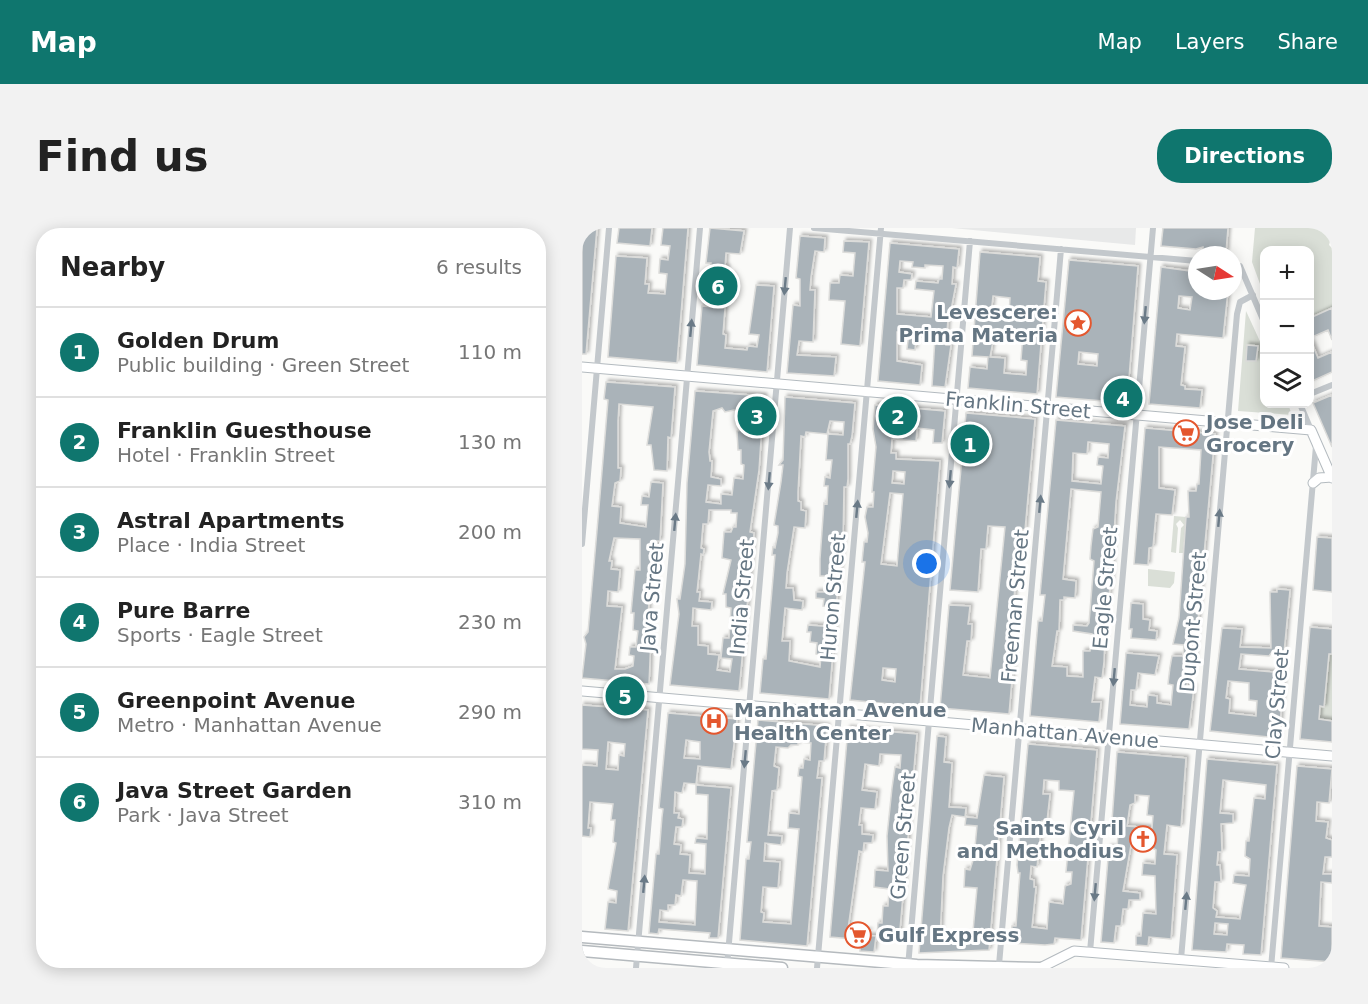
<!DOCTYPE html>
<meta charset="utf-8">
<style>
body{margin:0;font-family:"DejaVu Sans",sans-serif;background:#f2f2f2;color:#222}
.controls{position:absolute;right:18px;top:18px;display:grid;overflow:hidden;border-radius:12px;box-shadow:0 3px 15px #0003}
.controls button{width:54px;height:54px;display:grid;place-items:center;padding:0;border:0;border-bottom:2px solid #e0e0e0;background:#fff;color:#222;font:30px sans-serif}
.compass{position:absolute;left:606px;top:18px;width:54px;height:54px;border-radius:50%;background:#fff;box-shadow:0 3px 15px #0003;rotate:102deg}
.you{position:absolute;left:345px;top:336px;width:21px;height:21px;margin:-15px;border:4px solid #fff;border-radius:50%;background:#1a73e8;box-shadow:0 0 0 9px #1a73e833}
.badge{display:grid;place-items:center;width:39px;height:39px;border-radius:50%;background:#0f766e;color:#fff;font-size:20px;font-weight:700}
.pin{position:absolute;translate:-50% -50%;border:3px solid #fff;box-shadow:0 2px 6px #0006}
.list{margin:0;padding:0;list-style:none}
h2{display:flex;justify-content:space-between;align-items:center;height:78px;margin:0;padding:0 24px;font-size:26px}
h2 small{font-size:20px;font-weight:400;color:#767676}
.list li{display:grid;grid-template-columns:39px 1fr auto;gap:18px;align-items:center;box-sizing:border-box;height:90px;padding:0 24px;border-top:2px solid #e0e0e0}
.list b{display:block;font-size:22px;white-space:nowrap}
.list p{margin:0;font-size:20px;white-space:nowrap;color:#767676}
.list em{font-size:20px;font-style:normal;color:#767676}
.icon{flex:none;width:33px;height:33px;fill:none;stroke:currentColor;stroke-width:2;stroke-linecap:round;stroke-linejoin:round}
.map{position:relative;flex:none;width:750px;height:740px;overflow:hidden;border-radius:24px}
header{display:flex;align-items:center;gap:36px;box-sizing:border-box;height:84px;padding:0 30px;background:#0f766e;color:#fff}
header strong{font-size:28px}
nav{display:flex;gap:33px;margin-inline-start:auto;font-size:21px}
.intro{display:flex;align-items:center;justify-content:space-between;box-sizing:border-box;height:144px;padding:0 36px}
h1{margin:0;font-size:42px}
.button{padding:15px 27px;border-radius:24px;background:#0f766e;color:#fff;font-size:21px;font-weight:700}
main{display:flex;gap:36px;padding:0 36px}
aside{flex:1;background:#fff;border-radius:24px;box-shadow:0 3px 15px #0003}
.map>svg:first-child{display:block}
.built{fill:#e8e9e9}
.green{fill:#dadfd7}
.building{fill:#aab3b9;stroke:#dcdcda;stroke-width:1.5;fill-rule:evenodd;filter:url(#shadow)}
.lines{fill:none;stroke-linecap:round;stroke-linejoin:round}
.secondary-casing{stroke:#b3babf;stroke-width:11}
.primary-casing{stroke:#b5babe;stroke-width:13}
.street{stroke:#c3c8cc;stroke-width:6}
.secondary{stroke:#fff;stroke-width:9}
.primary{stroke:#fff;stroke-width:10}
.oneway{fill:#6a7a87}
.labels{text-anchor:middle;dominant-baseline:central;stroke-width:6;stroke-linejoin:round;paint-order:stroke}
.poi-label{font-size:20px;font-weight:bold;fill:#657683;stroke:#fff;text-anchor:start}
.street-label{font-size:20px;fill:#657683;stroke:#fff}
</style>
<header>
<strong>Map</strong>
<nav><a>Map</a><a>Layers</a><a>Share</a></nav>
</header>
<div class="intro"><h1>Find us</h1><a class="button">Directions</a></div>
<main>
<aside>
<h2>Nearby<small>6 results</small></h2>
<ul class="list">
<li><span class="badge">1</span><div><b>Golden Drum</b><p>Public building · Green Street</p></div><em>110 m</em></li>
<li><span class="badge">2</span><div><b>Franklin Guesthouse</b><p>Hotel · Franklin Street</p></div><em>130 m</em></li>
<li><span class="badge">3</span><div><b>Astral Apartments</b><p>Place · India Street</p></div><em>200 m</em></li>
<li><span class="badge">4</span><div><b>Pure Barre</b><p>Sports · Eagle Street</p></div><em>230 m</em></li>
<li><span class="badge">5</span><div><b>Greenpoint Avenue</b><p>Metro · Manhattan Avenue</p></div><em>290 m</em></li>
<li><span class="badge">6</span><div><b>Java Street Garden</b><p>Park · Java Street</p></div><em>310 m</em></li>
</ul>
</aside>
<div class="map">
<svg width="750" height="740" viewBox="0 0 750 740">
<defs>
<filter id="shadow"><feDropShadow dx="2.5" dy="-2.5" stdDeviation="1.5" flood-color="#0004"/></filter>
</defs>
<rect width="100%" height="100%" fill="#fafaf8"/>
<path class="built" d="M370,0H554L553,17Z"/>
<path class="green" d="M673,0H745L750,6L747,17L750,20V80L728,90V22H682V67L670,34Z
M664,83L682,122V176H706L710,187L656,183Z
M592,288L604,289L601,325H597L599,300L602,297L598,292L594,296L596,300L594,325L589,324Z
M566,341L593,344L592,355L588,360L566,358Z
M747,426H750V493L737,491L738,478L741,479Z"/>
<path class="building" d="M0,0H15L4,126H0Z
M37,0H70L68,18L35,15Z
M81,0H106L95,135L26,129L34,28L65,30L63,56H67L66,65L83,66L85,46L77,45L78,31L86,32L88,18L79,17Z
M128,0L162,3L158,26L144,25L143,39H145L144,48H150V54L127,53L129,35H124Z
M581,0H646L644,24L621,22V19L614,21L579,18Z
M218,8L243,10L242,24L233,23L229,49L228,62H233L231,114L217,113L215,127L254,129L252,148L205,145L211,77L218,78V51L214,50Z
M262,13L287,14L278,118L259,116L263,73L247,72L248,55H257L258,47L271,48L273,25L261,24Z
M308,15L377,21L375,40L371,39L370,56H374L369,82L371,83L370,91H366L364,117H369L363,159L350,158L353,110L334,109L333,122L325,121L327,105L315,104V133L340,137L338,157L296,153ZM318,33L331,34L330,39L343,40V37L361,38L360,51H357L356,55L334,53L333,61L352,63L349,89L315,86V60H321L322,52H329L330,46L317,44Z
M398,24L458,29L456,53L464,54L455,166L386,160L388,139L405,141L406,129L390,128ZM411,68L428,70L427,87L409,86ZM413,103L441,106L439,132L445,133L444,147L422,145L423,130L408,129Z
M487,32L556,38L545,175L474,169ZM497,124L516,126L515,138L496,136Z
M579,39L615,44V63H646L641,110L595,106L594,118L603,119L599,157L603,158V161L620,162L618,180L567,176ZM597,68L610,69L608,82L596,80Z
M174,57L192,58L185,144L115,137L120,78L143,80L141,106L144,107L143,120L165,122L166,118L175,119L177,107L167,106Z
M750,80V112L746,102L728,110V90Z
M728,111L736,130L750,124V144L728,154Z
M665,117L676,118L674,133H664Z
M24,154L93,159L89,210L86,209L85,243L72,242L69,217H65L71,179L37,176L36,193V240H39L38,253L33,255L30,278L39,279L38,295L64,299L66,277H59L60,268L67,269L69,254L81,255L78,313H75L73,343H70L66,386H70L67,456L0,450L4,416L2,409L6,404L16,291L26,172L22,171ZM32,310L58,311V342H53L49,385H52L51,402L56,403L54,419H48L47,427L52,428L51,438L43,441H33L40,379L25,378L26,363L36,364L38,342L29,341L30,333H27Z
M113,163L182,168L177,242L168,304L172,305L157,463L88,457L97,386L95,371H98L103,336L105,255ZM140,180L143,184L152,182L161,186L169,181L168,200L155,203L156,222H159V236L162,237L161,251L152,250L150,267L139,266V276L124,274L126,257L139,258V251L129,249L130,233H128L127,224L131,183ZM127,282H149V285H155L154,299H151L149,304H142L140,330L149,332L141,366H144V379L149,380L147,410H141L139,430L150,431L148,444L135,442L137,427L126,426V418L116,417V398H110L111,380L129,382L130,374L117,373L118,364H115L119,326L121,327L122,321L119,320L121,296H126Z
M750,167V219L731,175Z
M203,169L273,175L270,208L268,216H266V251L265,259H262L261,313L254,379L241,378L242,371L234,370V364H242L244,348H238V331L242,275L245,276L246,258H242L243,249L248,250L250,232H244L246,206L261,207L262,194L248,193L245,206L224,204L223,209L219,208L216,264V273L219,274V282L224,283L223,300L212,299L205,345L204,360H211L212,372L221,373L220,382L203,380L200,413H208L207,433L238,439L239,427L234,426L235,415L228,414L229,404H225L226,397L253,399L247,471L178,465L181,431H184L193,327H190L191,319L193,320L196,305V298L192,297L199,254L201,237H197L201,232Z
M293,177L363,183L360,215H351L352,202L344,201L335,200L334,213L310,211L309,225H314V231L358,233L338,479L268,472L283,334H280L282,314H285L286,305L283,289L285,279H291L292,264H290L294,219L291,201ZM311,243L323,244L322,256L310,255ZM308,265L321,266L315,338L299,336ZM301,440L314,441L313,454L300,452Z
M384,185L453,191L443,302L438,301L431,382L436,383L427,486L358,480L367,377L388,378L386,396H390L389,413H385L381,447L408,450L423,299L406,298L404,321H399L396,364L368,362Z
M474,192L543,198L534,274L529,356L524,381L522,434L520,450L513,449L510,474H519L517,494L448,488L456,393H460L463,367H458ZM506,214L527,216L526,230L516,229L515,237L521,238L519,256L490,253L491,225L505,226ZM489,261L519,264L516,299L511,301L509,318L508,331L512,333L507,395L505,398L491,397V403L510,406L508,423H501V449L485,448V439L470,438L475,403H477L478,372H482V369L493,370L494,353L481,351Z
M563,200L633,206L611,447L606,446L605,458L612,459L607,501L538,496L544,425L577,428L573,447L556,445L554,462H549L548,477L565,479L566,467L575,468V475L589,477L591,457L586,456L588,439L590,428H601L602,417L591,416L597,390L604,289H607L606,263H614L615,256H617L619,222L577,219V260L593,262L590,287L574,286L571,319L567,320L566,337L552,336Z
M735,309L750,310V364L731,362Z
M695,361L708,362L702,425L690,424L687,428L659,426L657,441L702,445L697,510L628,503L640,400L660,401L658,419L689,420L688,364H695ZM646,453L667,455V472L675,473L674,488L647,485L648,471L644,470Z
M549,375L561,376V391L568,392L567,402L575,403L574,412L549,410L550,401H547Z
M728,399L750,401V426H747L742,479L738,478L737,491L750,493V514L718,511Z
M0,477L66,482L46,703L23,701L26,674L34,675L35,663L26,661L34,615L31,614L33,592H29L31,576L8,574L6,600H9L8,609L0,608V537L15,538L16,522L0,521ZM26,514L43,516L42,528L37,527L36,542L24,541Z
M86,485L155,491L149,541L116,538L114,556L102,555L100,565L93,564L92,585H97L96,590L101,591L100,599H94L92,616L99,617L98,626L108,627L107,645L123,646L124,616L113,615L114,610L125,611L126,567L114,566V557L149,560L136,710H127L128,705L77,701L76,706L67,705L74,626H77L80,589L81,581L77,580ZM104,512L118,514V531L102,530ZM101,652L115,653L113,697L77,694L78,682L86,683V677H93L94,667L99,668Z
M176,492L245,498L242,533H237L235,550H240L225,718L158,712L164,631H167L169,614H165ZM216,514L229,515L228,532L222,531L221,540H217L216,548L220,549L217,586L207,585L206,600L217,601L209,696L181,694L182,685L179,684L181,659L196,660L198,634L182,633L183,615L199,617L200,608L186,607L190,563L195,562L197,540L192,538L194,519L206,520L209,517H216Z
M266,500L335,506L317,713L305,712V708L295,707L296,695H300L301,678H306L307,661L292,659L293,642L306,643L305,608L310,560L313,539L318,540L319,527L298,526L297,538L283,536L280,562L295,564L293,581L279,580L277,597H280V606L291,607L290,615H282L281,624L277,623L266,701L287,703L271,711L248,709Z
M355,508L364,509L362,534L370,535L367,579L384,580L383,589L370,587L367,600L361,648L358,711L390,714L395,660L382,659L383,641L388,642L392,629L395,598L383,597L384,589L395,590L402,547L422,549L407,722L337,725Z
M446,516L515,522L499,712L473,710L472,716L463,717L429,715L430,698H434L437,657L438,645H436L435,637ZM462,552L477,553V562L492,563L484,644H490L489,656L483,658L481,676L467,674L465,701L450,699L454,659H452V652L448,651L449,638L455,639L460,593H465L468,566H461Z
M535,524L604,530L599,599L585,597L582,626L595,627L589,711L567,709L566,718L554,717V708H559L561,685L574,686L573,648L560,647L561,635L573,636L574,622L567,618L549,617L541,663L558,665V672H547L546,681H541L539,698H534L532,715L519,714L527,619L535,620L537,593H530ZM553,567L567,568L565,587L571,588L570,600L545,598L548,577L553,575Z
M625,531L695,537L679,727L661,726L662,717L645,716L644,724L610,722ZM641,552L684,557L683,571L672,570L667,613H664L663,628L668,631L667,648L652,647L651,655L664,657L658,691L634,689L635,683L631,680L633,654H639L638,637H635L636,624H640L639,596L651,595V586L638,585ZM633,695L646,696L645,707L632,706Z
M715,538L750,541L747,575L735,574L734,593L746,594L744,610L750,612V629H743L741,646H750V655L739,654L737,698L750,699V734L699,730Z
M279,707L294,708L292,724L278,723Z"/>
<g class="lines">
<g class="secondary-casing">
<path id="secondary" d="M0,139L729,202L750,250
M731,255L737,250L750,249
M0,463L750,528
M458,740L492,723L702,740"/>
</g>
<g class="primary-casing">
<path id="primary" d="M0,709L335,737L459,740
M0,723L200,740"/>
</g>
<path class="street" d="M232,0L615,33
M651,37L658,38L682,94
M728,166L750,157
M718,176L729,202
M0,316L27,0
M508,724L571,0
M599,731L655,86L658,74L671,67
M417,737L479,21
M145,738L208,0
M326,739L388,13
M54,740L118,0
M235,740L299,0
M689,740L734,218"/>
<use href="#secondary" class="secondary"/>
<use href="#primary" class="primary"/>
</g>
<defs><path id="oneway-solid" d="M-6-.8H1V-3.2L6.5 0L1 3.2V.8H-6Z" transform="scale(1.5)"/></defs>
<g class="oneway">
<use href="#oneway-solid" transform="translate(203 58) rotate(95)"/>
<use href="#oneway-solid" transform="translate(563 87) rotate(95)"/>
<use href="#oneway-solid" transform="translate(109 100) rotate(-85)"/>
<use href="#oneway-solid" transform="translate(368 251) rotate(95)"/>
<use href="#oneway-solid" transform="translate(187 253) rotate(95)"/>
<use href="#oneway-solid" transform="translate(458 276) rotate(-85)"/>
<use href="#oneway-solid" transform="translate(275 281) rotate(-85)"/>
<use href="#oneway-solid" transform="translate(637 290) rotate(-85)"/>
<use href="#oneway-solid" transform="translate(93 294) rotate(-85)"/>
<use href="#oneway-solid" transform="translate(532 449) rotate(95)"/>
<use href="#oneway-solid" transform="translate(163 531) rotate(95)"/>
<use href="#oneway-solid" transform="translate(62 656) rotate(-85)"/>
<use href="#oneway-solid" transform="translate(513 664) rotate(95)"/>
<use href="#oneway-solid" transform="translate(604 673) rotate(-85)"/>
</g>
<defs>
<g id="sight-ring" transform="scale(1.35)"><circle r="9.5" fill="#fff" stroke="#e4572e" stroke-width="1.5"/><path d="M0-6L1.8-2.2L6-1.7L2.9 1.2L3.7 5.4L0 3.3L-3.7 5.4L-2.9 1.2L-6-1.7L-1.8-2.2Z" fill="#e4572e"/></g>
<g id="supermarket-ring" transform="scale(1.35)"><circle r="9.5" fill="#fff" stroke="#e4572e" stroke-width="1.5"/><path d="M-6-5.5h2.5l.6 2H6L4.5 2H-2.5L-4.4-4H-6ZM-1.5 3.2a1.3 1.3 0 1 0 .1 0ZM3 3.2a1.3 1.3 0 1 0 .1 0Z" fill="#e4572e"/></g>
<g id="hospital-ring" transform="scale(1.35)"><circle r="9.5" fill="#fff" stroke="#e4572e" stroke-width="1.5"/><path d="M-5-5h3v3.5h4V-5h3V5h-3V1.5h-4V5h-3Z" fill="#e4572e"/></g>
<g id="church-ring" transform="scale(1.35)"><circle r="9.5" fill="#fff" stroke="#e4572e" stroke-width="1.5"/><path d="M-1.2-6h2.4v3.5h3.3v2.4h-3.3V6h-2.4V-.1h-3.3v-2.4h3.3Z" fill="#e4572e"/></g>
</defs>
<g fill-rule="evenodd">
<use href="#sight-ring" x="496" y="95"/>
<use href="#supermarket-ring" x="604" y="205"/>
<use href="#hospital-ring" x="132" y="493"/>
<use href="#church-ring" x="561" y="611"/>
<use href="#supermarket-ring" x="276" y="707"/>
</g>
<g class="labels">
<g class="poi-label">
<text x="476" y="84" text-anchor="end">Levescere:<tspan x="476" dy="23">Prima Materia</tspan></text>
<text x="624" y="194">Jose Deli<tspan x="624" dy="23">Grocery</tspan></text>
<text x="152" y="482">Manhattan Avenue<tspan x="152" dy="23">Health Center</tspan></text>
<text x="542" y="600" text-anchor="end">Saints Cyril<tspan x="542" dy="23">and Methodius</tspan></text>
<text x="296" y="707">Gulf Express</text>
</g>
<g class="street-label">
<text transform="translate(436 177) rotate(5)">Franklin Street</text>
<text transform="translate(523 360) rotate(-85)">Eagle Street</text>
<text transform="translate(70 369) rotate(-85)">Java Street</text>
<text transform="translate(160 369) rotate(-85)">India Street</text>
<text transform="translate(251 369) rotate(-85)">Huron Street</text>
<text transform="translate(433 378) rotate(-85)">Freeman Street</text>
<text transform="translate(611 394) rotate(-85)">Dupont Street</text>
<text transform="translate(695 476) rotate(-85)">Clay Street</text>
<text transform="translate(483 505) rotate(5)">Manhattan Avenue</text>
<text transform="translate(321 608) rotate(-85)">Green Street</text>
</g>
</g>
</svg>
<div class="controls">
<button>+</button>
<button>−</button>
<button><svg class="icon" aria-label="layers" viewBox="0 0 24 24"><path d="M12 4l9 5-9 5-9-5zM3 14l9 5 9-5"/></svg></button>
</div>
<svg class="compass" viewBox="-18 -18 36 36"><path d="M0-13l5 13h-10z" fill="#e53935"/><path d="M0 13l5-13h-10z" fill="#767676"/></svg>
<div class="you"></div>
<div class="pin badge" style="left:388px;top:216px">1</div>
<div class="pin badge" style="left:316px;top:188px">2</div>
<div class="pin badge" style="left:175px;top:188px">3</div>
<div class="pin badge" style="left:541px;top:170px">4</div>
<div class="pin badge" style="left:43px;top:468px">5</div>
<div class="pin badge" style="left:136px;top:58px">6</div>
</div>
</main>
